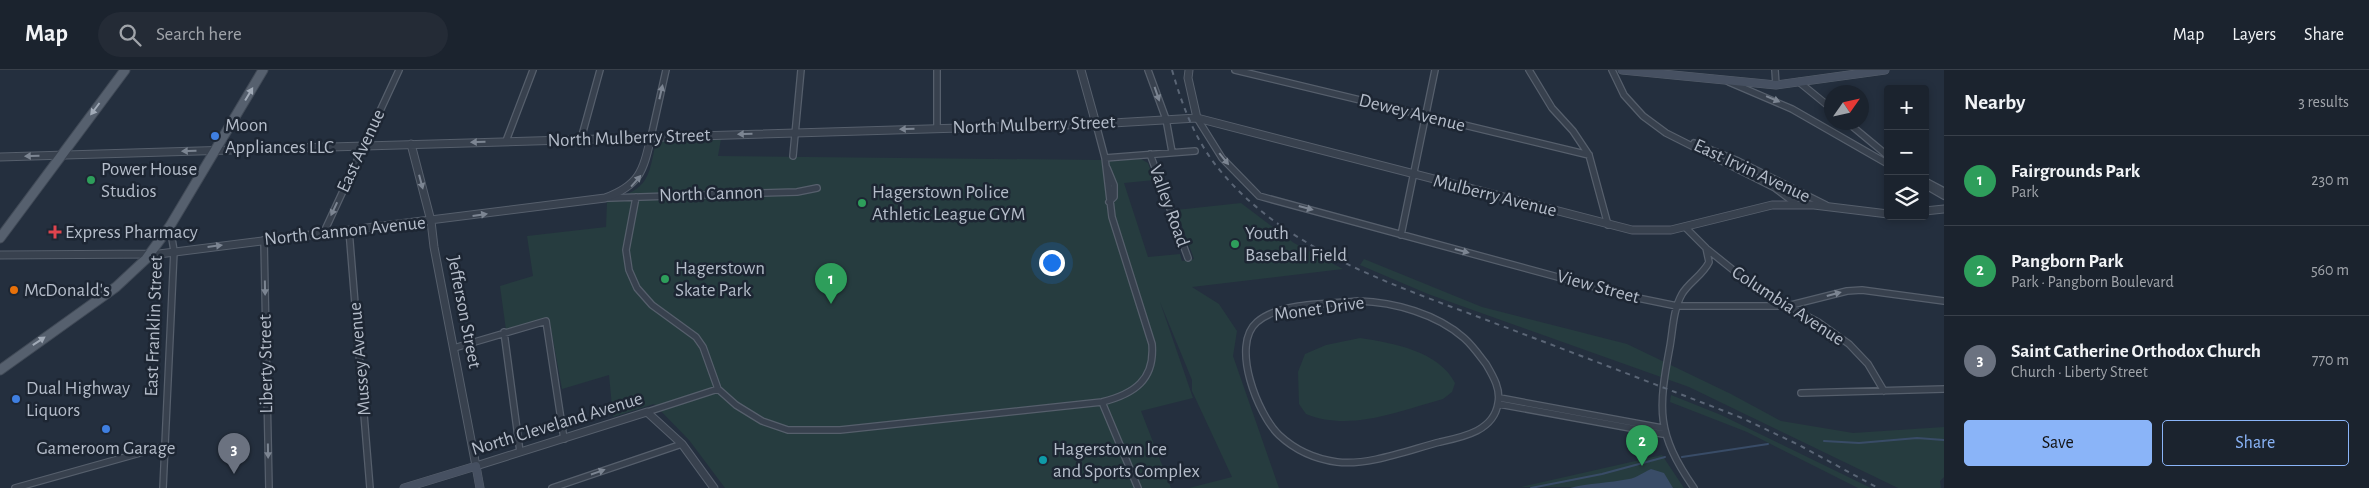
<!DOCTYPE html>
<meta charset="utf-8">
<style>
body{margin:0;font-family:"Alegreya Sans",sans-serif;background:#242b36;color:#f1f3f6}
.controls{position:absolute;right:15px;top:15px;display:grid;overflow:hidden;border-radius:5px;box-shadow:0 2px 8px #0003}
.controls button{width:45px;height:45px;display:grid;place-items:center;padding:0;border:0;border-bottom:1px solid #39404a;background:#1b232e;color:#f1f3f6;font:25px sans-serif}
.compass{position:absolute;left:1824px;top:15px;width:45px;height:45px;border-radius:50%;background:#1b232e;box-shadow:0 2px 8px #0003;rotate:56deg}
.you{position:absolute;left:1051px;top:192px;width:18px;height:18px;margin:-12px;border:4px solid #fff;border-radius:50%;background:#1a73e8;box-shadow:0 0 0 8px #1a73e833}
.badge{display:grid;place-items:center;width:32px;height:32px;border-radius:50%;background:#8ab4f8;color:#fff;font-size:16px;font-weight:700}
.pin{position:absolute;translate:-50% -41px;filter:drop-shadow(0 1px 2px #0008)}
.pin::after{content:'';position:absolute;top:26px;width:18px;height:15px;background:inherit;clip-path:polygon(0 0,100% 0,50% 100%)}
.list{margin:0;padding:0;list-style:none}
h2{display:flex;justify-content:space-between;align-items:center;height:65px;margin:0;padding:0 20px;font-size:21px}
h2 small{font-size:16px;font-weight:400;color:#a0a4aa}
.list li{display:grid;grid-template-columns:32px 1fr auto;gap:15px;align-items:center;box-sizing:border-box;height:90px;padding:0 20px;border-top:1px solid #39404a}
.list b{display:block;font-size:19px;white-space:nowrap}
.list p{margin:0;font-size:16px;white-space:nowrap;color:#a0a4aa}
.list em{font-size:16px;font-style:normal;color:#a0a4aa}
.actions{display:flex;gap:10px;padding:15px 20px}
.actions a{flex:1;padding:11px 0;border:1px solid #8ab4f8;border-radius:5px;text-align:center;font-size:18px;color:#8ab4f8}
.actions .main{background:#8ab4f8;color:#111}
.icon{flex:none;width:28px;height:28px;fill:none;stroke:currentColor;stroke-width:2;stroke-linecap:round;stroke-linejoin:round}
.map{position:relative;flex:none;width:1944px;height:418px;overflow:hidden}
header{display:flex;align-items:center;gap:30px;box-sizing:border-box;height:70px;padding:0 25px;background:#1b232e;border-bottom:1px solid #39404a}
header strong{font-size:24px}
nav{display:flex;gap:28px;margin-inline-start:auto;font-size:18px}
.search{width:350px;height:45px;background:#242b36;display:flex;align-items:center;gap:12px;box-sizing:border-box;padding:0 18px;border-radius:28px;color:#a0a4aa;font-size:19px}
main{display:flex}
aside{flex:1;background:#1b232e}
.map>svg:first-child{display:block}
.green{fill:#263c3f}
.water{fill:#394c67}
.lines{fill:none;stroke-linecap:round;stroke-linejoin:round}
.stream{stroke:#394c67;stroke-width:2}
.minor-casing{stroke:#565f6c;stroke-width:8}
.tertiary-casing{stroke:#565f6c;stroke-width:9}
.secondary-casing{stroke:#565f6c;stroke-width:9}
.primary-casing{stroke:#414a57;stroke-width:11}
.minor{stroke:#38414e;stroke-width:5.5}
.tertiary{stroke:#38414e;stroke-width:7}
.secondary{stroke:#465061;stroke-width:8}
.primary{stroke:#56606e;stroke-width:9}
.rail{stroke:#5a6575;stroke-width:2;stroke-dasharray:5 5;stroke-linecap:butt}
.oneway{fill:#7c8592}
.oneway2{fill:#a1aab7}
.shop-dot{fill:#3f7fe0;stroke:#1d2633;stroke-width:2}
.leisure-dot{fill:#2e9e5b;stroke:#1d2633;stroke-width:2}
.health-dot{fill:#e0444e;stroke:#1d2633;stroke-width:2}
.food-dot{fill:#e8710a;stroke:#1d2633;stroke-width:2}
.culture-dot{fill:#0f9aa8;stroke:#1d2633;stroke-width:2}
.labels{text-anchor:middle;dominant-baseline:central;stroke-width:5;stroke-linejoin:round;paint-order:stroke}
.street-label{font-size:19px;fill:#b4bcc9;stroke:#1d2633}
.poi-label{font-size:19px;fill:#b4bcc9;stroke:#1d2633;text-anchor:start}
</style>
<header>
<strong>Map</strong>
<div class="search"><svg class="icon" aria-label="search" viewBox="0 0 24 24"><circle cx="10" cy="10" r="6"/><path d="M15 15l6 6"/></svg>Search here</div>
<nav><a>Map</a><a>Layers</a><a>Share</a></nav>
</header>
<main>
<div class="map">
<svg width="1944" height="418" viewBox="0 0 1944 418">
<rect width="100%" height="100%" fill="#242f3e"/>
<path class="green" d="M721,69L718,86L1102,90L1141,89L1148,93L1154,110L1124,113L1148,187L1180,184L1182,191L1194,189L1176,140L1241,133L1294,173L1343,199L1192,217L1219,234L1237,261L1233,286L1279,418H1189L1232,407L1192,321V310L1160,232L1193,328L1141,341L1171,418H725L689,370L654,334L613,347L609,305L562,319L549,248L506,260L500,216L533,206L527,166L606,157L607,132C648,118 648,112 656,71Z
M1364,189L1482,237L1627,274L1731,324L1781,351L1853,363L1944,357V407L1940,411L1941,418H1898L1689,317L1428,224L1360,195Z
M1360,268C1393,273 1439,281 1455,313L1452,322L1443,329C1399,341 1350,362 1306,344L1299,334L1298,302L1305,284L1326,275Z
M1671,325L1721,345L1871,418H1858L1747,362L1670,332Z
M1662,385L1684,418L1521,417Z"/>
<path class="water" d="M1651,399L1664,403L1673,418H1570C1589,413 1609,413 1629,409C1636,408 1644,402 1651,399Z"/>
<g class="lines">
<path class="stream" d="M1824,371L1859,373L1917,368L1944,370
M1682,387L1768,374
M1531,418L1602,404L1665,387"/>
<g class="minor-casing">
<path id="minor" d="M937,0V59
M1148,0L1166,49L1172,82
M1235,0L1589,85
M1529,0L1552,38L1573,61L1589,85L1608,155
M1612,0L1624,25L1643,46L1666,63L1775,118L1796,134
M1775,0L1776,15
M1729,12L1792,39L1888,94
M1799,12L1832,39
M1197,48L1222,88L1259,126L1628,226L1677,236H1787L1847,221L1862,220L1944,231
M1847,52L1888,86
M651,67L666,0
M581,69L600,0
M506,71L533,0
M1694,73L1738,91L1826,135
M1150,84L1188,188
M793,86L801,0
M1105,88L1195,81
M1107,98L1114,115V127L1109,132
M1925,111L1944,121
M1925,115L1944,126
M636,127L626,180L629,200L637,218L652,235L696,267L703,277L718,319L736,335L762,351L788,360H840L1102,332C1134,324 1155,310 1152,274L1112,147L1105,88L1096,54
M609,128L797,122L817,118
M1686,158L1706,178L1709,192C1703,205 1689,212 1682,224C1673,240 1673,259 1670,276C1658,340 1656,363 1694,418
M349,160L370,418
M324,162L399,0
M1401,165L1435,0
M264,170L269,418
M1707,179L1758,220L1818,252L1849,274L1868,294L1884,321
M1359,231C1394,232 1437,244 1464,268C1473,276 1479,285 1486,294C1493,306 1501,319 1498,333C1494,361 1463,367 1440,372C1409,380 1368,396 1337,392C1315,389 1295,380 1279,365C1258,345 1230,275 1257,252C1280,232 1330,234 1359,231Z
M504,262L520,382
M454,278L546,251L564,369
M1801,323L1944,319
M1500,328L1662,358
M1102,332L1138,418
M1499,334L1663,364
M647,342L718,319
M15,418L165,376
M163,418L174,181L170,156
M552,418L682,374"/>
</g>
<g class="tertiary-casing">
<path id="tertiary" d="M1081,0L1096,54
M1189,0L1188,8L1197,48
M411,74L431,151L434,177L476,396L647,342L682,374L714,418
M0,87L1096,54L1197,48L1632,160H1671L1772,135H1814L1888,144
M1925,141L1944,139
M0,185L159,184L605,128C640,115 643,101 651,67"/>
</g>
<g class="secondary-casing">
<path id="secondary" d="M1622,0L1776,15L1885,0
M404,418L476,396L480,418"/>
</g>
<g class="primary-casing">
<path id="primary" d="M0,168L125,0
M0,300L116,217L146,189L170,156L263,0"/>
</g>
<use href="#minor" class="minor"/>
<use href="#tertiary" class="tertiary"/>
<use href="#secondary" class="secondary"/>
<use href="#primary" class="primary"/>
<path class="rail" d="M1172,0C1183,38 1196,73 1223,104C1293,186 1405,218 1502,256C1582,286 1662,317 1742,348L1799,375L1878,418"/>
</g>
<defs><path id="oneway-solid" d="M-6-.8H1V-3.2L6.5 0L1 3.2V.8H-6Z" transform="scale(1.25)"/></defs>
<g class="oneway">
<use href="#oneway-solid" transform="translate(661 22) rotate(-77)"/>
<use href="#oneway-solid" transform="translate(1157 24) rotate(71)"/>
<use href="#oneway-solid" transform="translate(1773 29) rotate(23)"/>
<use href="#oneway-solid" transform="translate(907 59) rotate(178)"/>
<use href="#oneway-solid" transform="translate(745 64) rotate(178)"/>
<use href="#oneway-solid" transform="translate(478 72) rotate(179)"/>
<use href="#oneway-solid" transform="translate(189 81) rotate(178)"/>
<use href="#oneway-solid" transform="translate(32 86) rotate(178)"/>
<use href="#oneway-solid" transform="translate(1224 89) rotate(51)"/>
<use href="#oneway-solid" transform="translate(636 111) rotate(-49)"/>
<use href="#oneway-solid" transform="translate(421 112) rotate(75)"/>
<use href="#oneway-solid" transform="translate(1306 138) rotate(15)"/>
<use href="#oneway-solid" transform="translate(334 139) rotate(115)"/>
<use href="#oneway-solid" transform="translate(480 145) rotate(-8)"/>
<use href="#oneway-solid" transform="translate(215 176) rotate(-7)"/>
<use href="#oneway-solid" transform="translate(1462 181) rotate(15)"/>
<use href="#oneway-solid" transform="translate(265 218) rotate(89)"/>
<use href="#oneway-solid" transform="translate(1834 224) rotate(-15)"/>
<use href="#oneway-solid" transform="translate(268 381) rotate(89)"/>
<use href="#oneway-solid" transform="translate(598 402) rotate(-19)"/>
</g>
<g class="oneway2">
<use href="#oneway-solid" transform="translate(249 24) rotate(-59)"/>
<use href="#oneway-solid" transform="translate(95 39) rotate(127)"/>
<use href="#oneway-solid" transform="translate(39 271) rotate(-34)"/>
</g>
<g class="shop-dot">
<circle cx="215" cy="66" r="5"/>
<circle cx="16" cy="329" r="5"/>
<circle cx="106" cy="359" r="5"/>
</g>
<g class="leisure-dot">
<circle cx="91" cy="110" r="5"/>
<circle cx="862" cy="133" r="5"/>
<circle cx="1235" cy="174" r="5"/>
<circle cx="665" cy="209" r="5"/>
</g>
<path class="health-dot" d="M52.5 154.5h5v5h5v5h-5v5h-5v-5h-5v-5h5z"/>
<circle class="food-dot" cx="14" cy="220" r="5"/>
<circle class="culture-dot" cx="1043" cy="390" r="5"/>
<g class="labels">
<g class="street-label">
<text transform="translate(1412 43) rotate(14)">Dewey Avenue</text>
<text transform="translate(1034 55) rotate(-2)">North Mulberry Street</text>
<text transform="translate(629 68) rotate(-2)">North Mulberry Street</text>
<text transform="translate(361 81) rotate(-65)">East Avenue</text>
<text transform="translate(1752 101) rotate(25)">East Irvin Avenue</text>
<text transform="translate(711 124) rotate(-2)">North Cannon</text>
<text transform="translate(1495 126) rotate(14)">Mulberry Avenue</text>
<text transform="translate(1169 136) rotate(70)">Valley Road</text>
<text transform="translate(345 161) rotate(-6)">North Cannon Avenue</text>
<text transform="translate(1598 217) rotate(15)">View Street</text>
<text transform="translate(1788 236) rotate(33)">Columbia Avenue</text>
<text transform="translate(1319 239) rotate(-8)">Monet Drive</text>
<text transform="translate(464 242) rotate(79)">Jefferson Street</text>
<text transform="translate(154 256) rotate(-88)">East Franklin Street</text>
<text transform="translate(360 289) rotate(-95)">Mussey Avenue</text>
<text transform="translate(266 294) rotate(-91)">Liberty Street</text>
<text transform="translate(557 354) rotate(-17)">North Cleveland Avenue</text>
</g>
<g class="poi-label">
<text x="225" y="55">Moon<tspan x="225" dy="22">Appliances LLC</tspan></text>
<text x="101" y="99">Power House<tspan x="101" dy="22">Studios</tspan></text>
<text x="872" y="122">Hagerstown Police<tspan x="872" dy="22">Athletic League GYM</tspan></text>
<text x="65" y="162">Express Pharmacy</text>
<text x="1245" y="163">Youth<tspan x="1245" dy="22">Baseball Field</tspan></text>
<text x="675" y="198">Hagerstown<tspan x="675" dy="22">Skate Park</tspan></text>
<text x="24" y="220">McDonald's</text>
<text x="26" y="318">Dual Highway<tspan x="26" dy="22">Liquors</tspan></text>
<text x="106" y="378" text-anchor="middle">Gameroom Garage</text>
<text x="1053" y="379">Hagerstown Ice<tspan x="1053" dy="22">and Sports Complex</tspan></text>
</g>
</g>
</svg>
<div class="controls">
<button>+</button>
<button>−</button>
<button><svg class="icon" aria-label="layers" viewBox="0 0 24 24"><path d="M12 4l9 5-9 5-9-5zM3 14l9 5 9-5"/></svg></button>
</div>
<svg class="compass" viewBox="-18 -18 36 36"><path d="M0-13l5 13h-10z" fill="#e53935"/><path d="M0 13l5-13h-10z" fill="#a0a4aa"/></svg>
<div class="you"></div>
<div class="pin badge" style="left:831px;top:234px;background:#2e9e5b">1</div>
<div class="pin badge" style="left:1642px;top:396px;background:#2e9e5b">2</div>
<div class="pin badge" style="left:234px;top:404px;background:#6b7280">3</div>
</div>
<aside>
<h2>Nearby<small>3 results</small></h2>
<ul class="list">
<li><span class="badge" style="background:#2e9e5b">1</span><div><b>Fairgrounds Park</b><p>Park</p></div><em>230 m</em></li>
<li><span class="badge" style="background:#2e9e5b">2</span><div><b>Pangborn Park</b><p>Park · Pangborn Boulevard</p></div><em>560 m</em></li>
<li><span class="badge" style="background:#6b7280">3</span><div><b>Saint Catherine Orthodox Church</b><p>Church · Liberty Street</p></div><em>770 m</em></li>
</ul>
<div class="actions"><a class="main">Save</a><a>Share</a></div>
</aside>
</main>
